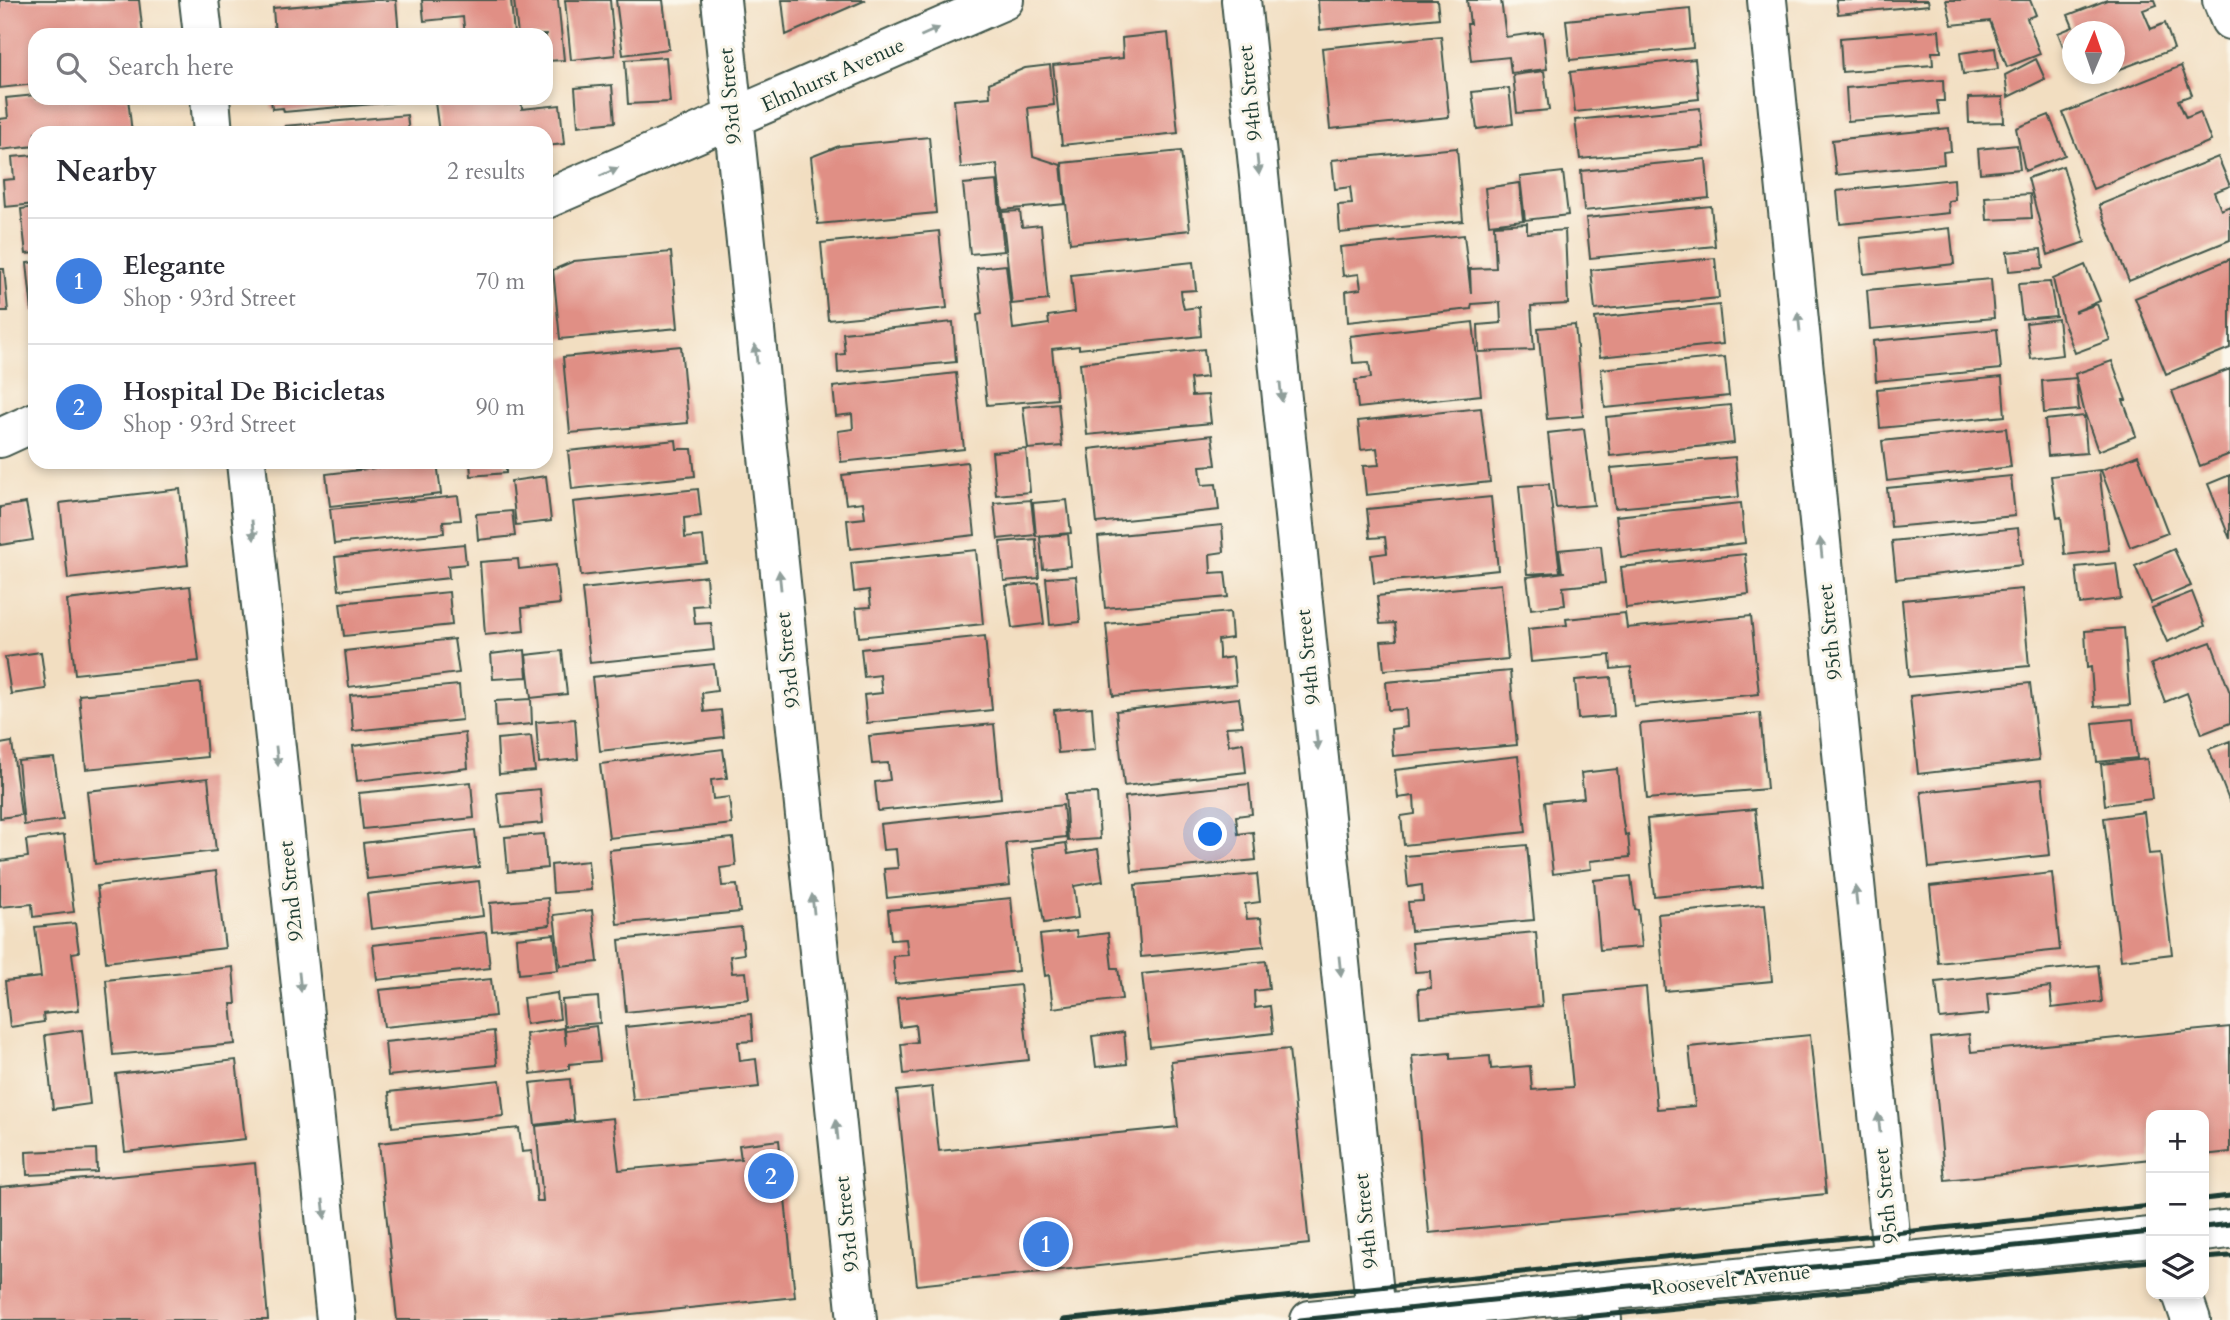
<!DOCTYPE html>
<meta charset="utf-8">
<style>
body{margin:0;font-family:Cardo,serif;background:#f7f7f7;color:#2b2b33}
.controls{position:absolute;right:21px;bottom:21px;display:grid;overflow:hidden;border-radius:14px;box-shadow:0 4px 10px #0003}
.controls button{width:63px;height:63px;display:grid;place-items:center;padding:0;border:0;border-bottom:2px solid #e1e1e2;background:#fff;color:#2b2b33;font:35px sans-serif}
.compass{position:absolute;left:2062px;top:21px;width:63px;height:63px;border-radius:50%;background:#fff;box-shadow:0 4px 10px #0003;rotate:2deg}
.you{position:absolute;left:1211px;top:835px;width:24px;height:24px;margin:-18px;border:5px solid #fff;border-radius:50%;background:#1a73e8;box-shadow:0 0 0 10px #1a73e833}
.badge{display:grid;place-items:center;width:46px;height:46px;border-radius:50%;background:#c8321e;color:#fff;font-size:23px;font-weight:700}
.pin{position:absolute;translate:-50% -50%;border:4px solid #fff;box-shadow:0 2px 7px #0006}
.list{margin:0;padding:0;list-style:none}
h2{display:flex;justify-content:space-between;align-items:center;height:91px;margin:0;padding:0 28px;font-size:30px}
h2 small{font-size:23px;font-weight:400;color:#7c7c81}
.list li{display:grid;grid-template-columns:46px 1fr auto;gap:21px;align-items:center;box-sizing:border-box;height:126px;padding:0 28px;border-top:2px solid #e1e1e2}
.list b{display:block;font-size:26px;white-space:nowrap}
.list p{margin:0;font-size:23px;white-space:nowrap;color:#7c7c81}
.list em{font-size:23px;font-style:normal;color:#7c7c81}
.icon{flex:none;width:38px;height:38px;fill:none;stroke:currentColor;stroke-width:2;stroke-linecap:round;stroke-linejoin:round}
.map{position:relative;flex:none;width:2230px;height:1320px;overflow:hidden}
.search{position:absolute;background:#fff;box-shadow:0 4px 10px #0003;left:28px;top:28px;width:525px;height:77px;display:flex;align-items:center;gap:18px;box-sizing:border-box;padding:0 24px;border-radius:21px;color:#7c7c81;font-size:26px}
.panel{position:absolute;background:#fff;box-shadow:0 4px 10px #0003;left:28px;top:126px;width:525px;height:343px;border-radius:21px}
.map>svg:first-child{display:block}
.building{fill:#e08f85}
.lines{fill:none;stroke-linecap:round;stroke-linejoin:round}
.street-casing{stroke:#3f5549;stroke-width:42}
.secondary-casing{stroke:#3f5549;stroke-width:42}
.street{stroke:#fff;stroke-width:38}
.secondary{stroke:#fff;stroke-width:38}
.rail{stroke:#1f3d34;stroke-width:5}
.oneway{fill:#8f9e9a}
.labels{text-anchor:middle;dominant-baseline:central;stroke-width:6;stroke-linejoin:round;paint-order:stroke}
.street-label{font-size:21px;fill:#1f3d34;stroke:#fbf7ec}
</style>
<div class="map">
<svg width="2230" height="1320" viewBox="0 0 2230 1320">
<rect width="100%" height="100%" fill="#fbf7ec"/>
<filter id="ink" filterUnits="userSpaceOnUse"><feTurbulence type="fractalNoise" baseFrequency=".0143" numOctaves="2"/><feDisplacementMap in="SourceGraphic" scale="14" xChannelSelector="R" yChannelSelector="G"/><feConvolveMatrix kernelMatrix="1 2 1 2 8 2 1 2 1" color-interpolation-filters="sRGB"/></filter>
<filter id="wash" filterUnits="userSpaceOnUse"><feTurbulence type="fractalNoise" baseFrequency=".00686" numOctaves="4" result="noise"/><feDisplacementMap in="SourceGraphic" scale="28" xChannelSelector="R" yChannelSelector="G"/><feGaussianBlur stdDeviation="1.57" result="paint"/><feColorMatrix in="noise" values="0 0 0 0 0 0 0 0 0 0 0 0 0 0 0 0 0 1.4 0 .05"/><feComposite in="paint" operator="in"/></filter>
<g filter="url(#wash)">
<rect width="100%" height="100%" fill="#f2dec1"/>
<g id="blocks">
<path class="building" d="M0,0H139L143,35H35V84L0,88Z
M369,0H396L399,35H275L273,8Z
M422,0H511L514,35H465L463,17L424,21Z
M514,0H558L564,60L546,61V35H518Z
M565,0H610L615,55L571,60Z
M616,0H663L669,49L623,55Z
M782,0H866L786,35Z
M1318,0H1437L1439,18L1320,30Z
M1467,0H1501L1506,37L1543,32L1547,69L1511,73L1509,57L1471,61L1467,24H1470Z
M1836,0H1928L1929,5L1838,14Z
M1946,0H2030L2036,15L2027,18L2040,54L2007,67L1990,21L1952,25Z
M2107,0H2155L2157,5L2143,10L2151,29L2165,23L2174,49L2115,71V32H2072V42L2063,46L2058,33L2073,27L2068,15Z
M1690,8L1693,48L1570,60L1566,20Z
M1939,30L1941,52H1932L1933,65L1842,72L1840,38Z
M1168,33L1178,133L1062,145L1053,65L1123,58L1122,38Z
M1441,36L1449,117L1330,129L1322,48Z
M1995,48L1998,69L1963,74L1960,53Z
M666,57L670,102L628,104L625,60Z
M1695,59L1699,99L1575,112L1570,72Z
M2036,59L2045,79L2008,97L2005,75Z
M1050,65L1054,105L1028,108L1033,156L1061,165L1065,204L1002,210L997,164L961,168L954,100L990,97L989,83L1025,68Z
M2181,66L2192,95L2178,100L2186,118L2200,112L2211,141L2093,189L2063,113Z
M1544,71L1549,110L1517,113L1513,75Z
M1943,80L1944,101H1937L1939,114L1848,121L1846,88Z
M612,85L615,122L578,126L575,88Z
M1509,88L1513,124L1477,129L1472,92Z
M35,95V98H128L132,133H35V146L0,150V119L8,118L6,98Z
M2003,97L2004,122L1969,123L1968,98Z
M271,98H405L406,101L284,112L283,108L272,109Z
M469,98H521L522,109L560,105L564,144L546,146V133H475L474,129L439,133L435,102Z
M1700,108L1704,147L1580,159L1575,120Z
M407,115L409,133H286L285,126Z
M2049,115L2065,155L2025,171L2016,128Z
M1949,128L1951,151L1943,152L1944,164L1836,175L1832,140Z
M929,137L936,213L818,224L811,157L839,146Z
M2017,145L2020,169L1980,173L1978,149Z
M1457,148L1463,221L1340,233L1338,205L1352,204L1351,195L1350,187L1335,189L1332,160Z
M1181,151L1190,230L1070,243L1062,163Z
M35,155V204L5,207L3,180L14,179L12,157Z
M2218,157L2230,186L2214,192L2221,210L2230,206V240L2129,281L2099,205Z
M1706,159L1709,198L1584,211L1581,171Z
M2063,166L2085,242L2048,255L2028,178Z
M1563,172L1568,215L1525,220L1520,177Z
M1954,179L1955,200L1948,201L1949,213L1840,224L1837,191Z
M997,181L1004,251L970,254L963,184Z
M1519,183L1523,220L1489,224L1485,188Z
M2030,194L2032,218L1987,220L1985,197Z
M1711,206L1715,246L1590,258L1586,218Z
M35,207V253L26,254L21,209Z
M1020,211L1022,227L1041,225L1048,300L1012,304L1002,212Z
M1527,223V233L1565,230L1568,304L1531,306L1534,350L1479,352L1478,325L1501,323L1500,302L1472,304L1471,309L1348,322L1346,291L1361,289L1359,274L1343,276L1340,247L1464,235L1471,294L1470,269L1496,268L1494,225Z
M1950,228L1954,264L1864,274L1860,238Z
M939,231L947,308L828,320L821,243Z
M2041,249L2043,268L2009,271L2007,252Z
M671,252L678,328L560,339L553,270L574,261Z
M1715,258L1719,298L1595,310L1591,270Z
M2230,259V348L2166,374L2135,298Z
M35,262V310L32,311L27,263Z
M1193,262L1196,290L1181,291L1182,300L1184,309L1199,307L1201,336L1079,349V346L1052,349L1057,399L987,405L977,315L982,314L977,268L1006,265L1013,329L1049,324L1048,316L1075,312L1071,275Z
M2085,265L2100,301L2074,312L2097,304L2110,340L2075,353L2062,318L2053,279Z
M0,269H4L8,311H0Z
M1991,279L1994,318L1870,329L1867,290Z
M2050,282L2056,316L2022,319L2018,284Z
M1719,305L1723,344L1600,357L1595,318Z
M2058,319L2062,355L2031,359L2026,323Z
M953,322L956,362L838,373L837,355L845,354L843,333Z
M1473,322L1481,395L1358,408L1355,380L1371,378L1369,362L1353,363L1350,336Z
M1575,325L1583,416L1547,419L1538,328Z
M1997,329L2001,369L1876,381L1873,341Z
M681,346L688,423L570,433L563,357Z
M1204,349L1207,377L1190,379L1191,387L1192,396L1208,395L1211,423L1087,435L1080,363Z
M1725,357L1729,396L1605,408L1601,369Z
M2112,361L2126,400H2123L2136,436L2098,451L2085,414L2075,374Z
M2230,369V454L2200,466L2172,391Z
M956,373L964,449L841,462L838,431L853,429L852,414L836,416L833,387Z
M2002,377L2005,416L1880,428L1877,389Z
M2076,378L2079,410L2044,413L2042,381Z
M1058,403L1062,446L1028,449L1023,407Z
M1730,405L1734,443L1610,456L1606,417Z
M1481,408L1490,482L1366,495L1363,466L1379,465L1377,448L1361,450L1358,421Z
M2084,416L2087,453L2048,456L2045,420Z
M2006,428L2011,467L1887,481L1882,441Z
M1584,429L1594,505L1556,508L1548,433Z
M1212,435L1216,465L1200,466L1202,485L1216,484L1219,510L1097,523L1089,449Z
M676,440L677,449H692L695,476L572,489L568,451Z
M1026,449L1030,492L996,495L992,452Z
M2138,455L2168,533L2130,547L2101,470Z
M1735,457L1739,497L1615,508L1611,468Z
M426,462H437L441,494L330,506L326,474Z
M470,462H506V473L471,476Z
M967,462L975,535L850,549L847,520L865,518L863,502L846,504L842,475Z
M2099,470L2109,550L2065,555L2061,517L2057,518L2051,476Z
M2230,475V539L2208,484Z
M546,476L551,521L516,525L511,481Z
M2011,476L2015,516L1891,527L1887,488Z
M1549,484L1560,572L1527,574L1519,486Z
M180,489L188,565L68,579L60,503Z
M698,489L701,516L684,518L685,538L703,536L706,562L581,576L573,502Z
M458,496L461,520L443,521L444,533L334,544L330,509Z
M1491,497L1498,570L1374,583L1371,555L1387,553L1385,537L1370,538L1367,509Z
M1031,500L1035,535L998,539L994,503Z
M1067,500L1071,533L1036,536L1033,503Z
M26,503L33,540L0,545V507Z
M1741,503L1745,543L1621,557L1616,516Z
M512,511L515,536L478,540L476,514Z
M1222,525L1224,552L1210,554L1211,573L1225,572L1228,597L1105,608L1098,537Z
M2018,528L2022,565L1896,579L1892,541Z
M1068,534L1071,566L1043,569L1040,537Z
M1036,539L1039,578L1004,581L1000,542Z
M464,544L466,564L448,566L449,578L339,590L335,557Z
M1601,546L1605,583L1563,587L1565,605L1531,609L1527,577L1565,572H1562L1559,550Z
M2174,549L2191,586L2151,603L2135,566Z
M976,550L983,624L859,637L856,608L871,607L869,590L854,592L851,563Z
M1745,554L1749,594L1626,608L1621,567Z
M518,559L519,569L556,565L560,604L522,608L524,631L485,635L480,562Z
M2116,563L2121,599L2080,604L2076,567Z
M706,576L708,605L693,606L695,624L711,623L714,650L590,663L582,589Z
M1076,576L1080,622L1050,625L1046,578Z
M1039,583L1044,624L1012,628L1006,586Z
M1501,584L1508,659L1384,670L1381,641L1397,640L1395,623L1380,624L1377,596Z
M190,586L199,661L75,674L67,600Z
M2022,589L2029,666L1909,677L1902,600Z
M449,592L452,625L344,636L340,603Z
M2192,592L2205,626L2167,642L2152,608Z
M1230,612L1232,638L1218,640L1219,651V659L1233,657L1236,685L1113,696L1106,624Z
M1625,613L1627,628L1751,616L1759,694L1634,706L1631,667L1611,669L1610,655L1531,662L1528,629L1567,625L1566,619Z
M2124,628L2130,705L2094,707L2091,667L2087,668L2085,631Z
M985,636L992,710L867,723L864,695L882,693L881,686L880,675L864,677L861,649Z
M454,639L459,673L349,687L345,651Z
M2211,642L2230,693V723L2202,734L2187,693L2165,702L2151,664Z
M525,650L527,677L493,679L491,654Z
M562,651L567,694L531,698L526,655Z
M41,652L46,689L11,694L5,657Z
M714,664L717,691L702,693L704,712L721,710L724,737L600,751L592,677Z
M1510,671L1517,745L1393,756L1391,729L1407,727L1406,709L1388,710L1386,682Z
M1611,677L1614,716L1578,719L1575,680Z
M201,683L207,757L86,769L79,695Z
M2030,683L2039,760L1918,774L1910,696Z
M459,685L462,720L353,731L350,695Z
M1239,698L1243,726L1226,727L1229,745L1243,743L1246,772L1124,786L1116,711Z
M531,699L532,724L496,727L495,701Z
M1092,707L1095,750L1058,753L1054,710Z
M1760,713L1767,789L1647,799L1640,724Z
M575,719L578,759L539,763L536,722Z
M2133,719L2137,758L2097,762L2093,723Z
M994,724L1001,798L878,811L875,782L890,780L889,773L888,763L872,764L869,736Z
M465,733L468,768L357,781L353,746Z
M531,736L535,771L499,774L497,739Z
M2230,741V803L2209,749Z
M12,742L21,815L0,818V744Z
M723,749L727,778L711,780L713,799L729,797L732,824L609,838L600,764Z
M1518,756L1526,832L1404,845L1401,816L1415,814L1414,796L1398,798L1395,770Z
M54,758L63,820L24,825L18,761Z
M2147,759L2152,799L2105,805L2101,764Z
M1617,769L1622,815L1625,835L1628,834L1630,857L1590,861L1591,869L1553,874L1545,802L1584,798L1581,773Z
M208,778L216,851L95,864L87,791Z
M2042,779L2050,855L1929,868L1921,792Z
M471,782L474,818L363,829L359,793Z
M1249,784L1252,814L1236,816L1238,834L1253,832L1256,860L1132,872L1125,797Z
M540,789L543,823L501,827L497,793Z
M1097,793L1100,839L1068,841L1065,794Z
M1063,805L1066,837L1006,843L1010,885L887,898L884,869L898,868L897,860L896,849L883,850L880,824Z
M1755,809L1763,885L1654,896L1647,819Z
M2144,812L2149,854L2160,853L2172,954L2121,960L2104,818Z
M475,830L479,867L367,879L363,843Z
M544,834L547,868L508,872L505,837Z
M64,835L74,912L33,917L32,904L0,907V861L28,857L26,840Z
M733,838L736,866L720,868L722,886L737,885L740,912L617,924L609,850Z
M1066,843L1068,854L1098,849L1103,881L1074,886L1078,918L1044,923L1032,848Z
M1527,845L1534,920L1411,931L1408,902L1423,901L1422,885L1408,887L1405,856Z
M588,861L591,890L553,893L551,865Z
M216,871L225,948L106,962L97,886Z
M2052,873L2060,950L1938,963L1930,886Z
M1257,874L1260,902L1245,904L1247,919L1261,918L1264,946L1141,957L1135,885Z
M1631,876L1635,909L1638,910L1642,947L1600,950L1594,880Z
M479,881L483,916L371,929L367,894Z
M548,898L550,925L492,931L490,903Z
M1011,898L1018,971L895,984L893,956L908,955L906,939L891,940L888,910Z
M1765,904L1772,981L1665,991L1658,914Z
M592,910L598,962L560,966L554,915Z
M75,923L79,952L72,953L79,1010L43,1014L44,1022L10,1027L5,981L41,977L35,927Z
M741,927L744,954L730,956L732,973L746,972L749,999L626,1012L619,940Z
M1076,931L1077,937L1108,933L1112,968H1118L1122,999L1053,1008L1049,975L1045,976L1040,935Z
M486,932L490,968L377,980L373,945Z
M1536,932L1542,1006L1420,1017L1418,989L1431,988L1430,971L1415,972L1412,943Z
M554,934L558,970L519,974L516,938Z
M1266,961L1269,989L1254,991L1255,1008L1270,1006L1273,1033L1150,1047L1142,974Z
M2098,965L2102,1002L2052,1008L2050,987L1987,994L1989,1014L1940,1019L1936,982Z
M233,967L236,1004H231L235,1044L113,1055L106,980Z
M491,979L495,1016L384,1027L379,990Z
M1020,985L1029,1060L904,1074L901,1044L917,1042L915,1025L900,1027L897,998Z
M1646,987L1657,1109L1695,1106L1689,1047L1810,1035L1826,1194L1429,1233L1412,1056L1450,1053V1059L1490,1056L1491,1069L1530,1066L1532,1090L1573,1087L1564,995Z
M557,993L560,1019L526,1024L523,998Z
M598,997L600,1023L564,1026L562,1000Z
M751,1014L753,1041L738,1042L740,1061L756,1059L759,1087L633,1100L625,1027Z
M596,1026L600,1061L569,1064V1069L531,1074L526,1034L564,1028L566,1046L565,1030Z
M2230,1027V1152L2204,1155V1115H2151V1159L1945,1180L1931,1038L1969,1034L1971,1052Z
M82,1030L90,1104L53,1109L45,1035Z
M494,1031L497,1065L388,1076L385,1042Z
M1124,1032L1127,1064L1096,1067L1092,1036Z
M1289,1049L1309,1244L917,1285L897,1091L932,1087L939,1151L1178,1127L1171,1061Z
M236,1060L245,1139L125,1152L116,1074Z
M570,1079L574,1120L535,1125L530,1083Z
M500,1080L504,1116L392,1127L389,1092Z
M613,1118L619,1170L741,1159L739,1145L779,1140L795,1297L573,1320H397L379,1143L519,1128L522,1152L532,1151L537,1201H543L536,1126Z
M96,1149L97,1172L27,1175L26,1152Z
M255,1163L268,1320H0V1187Z"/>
</g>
</g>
<g filter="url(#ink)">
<use href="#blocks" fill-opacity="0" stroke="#3f5549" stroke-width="2"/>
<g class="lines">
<g class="street-casing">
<path id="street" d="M199,0L203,35
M721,0L857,1320
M1241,0L1376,1313
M1767,0L1893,1264
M2222,0L2230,20
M210,98L213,133
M546,199L1004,0
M0,438L35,422
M246,462L336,1320
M1598,1293L1602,1320
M2182,1294L2191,1320"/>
</g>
<g class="secondary-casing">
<path id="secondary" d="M2204,1232L2230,1229
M1310,1320L2151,1237"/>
</g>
<use href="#street" class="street"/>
<use href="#secondary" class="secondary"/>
<path class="rail" d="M2204,1199L2230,1196
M2204,1227L2230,1224
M2204,1258L2230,1256
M1063,1320L2151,1206
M1300,1320L2151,1232
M1554,1320L2151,1261"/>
</g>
<defs><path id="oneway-solid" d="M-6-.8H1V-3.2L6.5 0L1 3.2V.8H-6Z" transform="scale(1.75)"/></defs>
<g class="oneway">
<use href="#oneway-solid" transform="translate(930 32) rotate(-24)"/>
<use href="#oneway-solid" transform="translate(1258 165) rotate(84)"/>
<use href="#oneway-solid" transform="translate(609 172) rotate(-24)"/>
<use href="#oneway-solid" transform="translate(1799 322) rotate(-96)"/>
<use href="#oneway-solid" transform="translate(756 354) rotate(-96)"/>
<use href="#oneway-solid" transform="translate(1281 392) rotate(84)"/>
<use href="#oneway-solid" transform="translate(253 530) rotate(84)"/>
<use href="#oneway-solid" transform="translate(1821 548) rotate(-96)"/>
<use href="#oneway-solid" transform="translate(780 580) rotate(-96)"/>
<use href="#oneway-solid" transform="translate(1317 740) rotate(84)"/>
<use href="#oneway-solid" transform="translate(277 756) rotate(84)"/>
<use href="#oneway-solid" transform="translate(1856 896) rotate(-96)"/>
<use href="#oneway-solid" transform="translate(813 904) rotate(-96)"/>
<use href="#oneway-solid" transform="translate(1340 966) rotate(84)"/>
<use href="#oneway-solid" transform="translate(300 982) rotate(84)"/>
<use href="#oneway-solid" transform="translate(1879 1123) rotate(-96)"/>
<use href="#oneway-solid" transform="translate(837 1130) rotate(-96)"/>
<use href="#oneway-solid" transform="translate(324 1209) rotate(84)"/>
</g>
</g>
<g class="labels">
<g class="street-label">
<text transform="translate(833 75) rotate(-24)">Elmhurst Avenue</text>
<text transform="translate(1250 93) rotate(-96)">94th Street</text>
<text transform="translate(730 96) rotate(-95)">93rd Street</text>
<text transform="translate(1830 632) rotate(-96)">95th Street</text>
<text transform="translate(1308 657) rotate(-96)">94th Street</text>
<text transform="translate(788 660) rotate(-96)">93rd Street</text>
<text transform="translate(291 891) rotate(-96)">92nd Street</text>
<text transform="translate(1886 1196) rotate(-96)">95th Street</text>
<text transform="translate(1366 1221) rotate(-96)">94th Street</text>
<text transform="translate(847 1224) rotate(-96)">93rd Street</text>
<text transform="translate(1731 1280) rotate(-6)">Roosevelt Avenue</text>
</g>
</g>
</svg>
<div class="controls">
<button>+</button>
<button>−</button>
<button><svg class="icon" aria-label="layers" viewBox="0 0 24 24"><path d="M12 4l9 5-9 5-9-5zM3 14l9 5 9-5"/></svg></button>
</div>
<svg class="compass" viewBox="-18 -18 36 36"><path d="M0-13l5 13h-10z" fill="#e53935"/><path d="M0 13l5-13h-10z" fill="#7c7c81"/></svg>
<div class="you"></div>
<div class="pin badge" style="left:1046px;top:1244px;background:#3f7fe0">1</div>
<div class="pin badge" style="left:771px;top:1176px;background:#3f7fe0">2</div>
<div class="search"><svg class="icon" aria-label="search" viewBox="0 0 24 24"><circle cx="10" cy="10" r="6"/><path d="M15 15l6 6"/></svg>Search here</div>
<section class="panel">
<h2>Nearby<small>2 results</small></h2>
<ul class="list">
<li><span class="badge" style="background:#3f7fe0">1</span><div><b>Elegante</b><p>Shop · 93rd Street</p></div><em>70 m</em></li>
<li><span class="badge" style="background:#3f7fe0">2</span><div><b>Hospital De Bicicletas</b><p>Shop · 93rd Street</p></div><em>90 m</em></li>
</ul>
</section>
</div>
